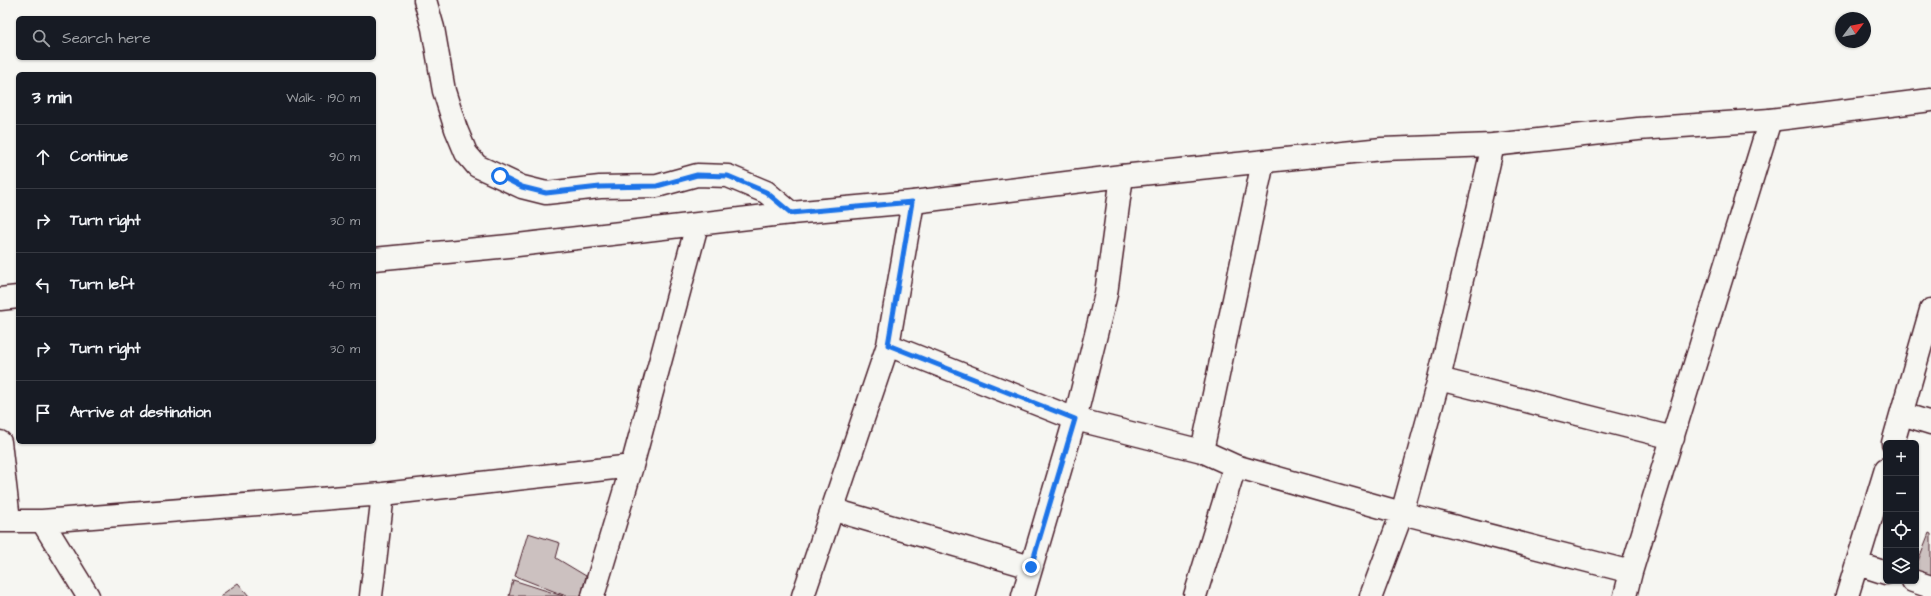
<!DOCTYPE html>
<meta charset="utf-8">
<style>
body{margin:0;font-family:"Architects Daughter",sans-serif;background:#20242c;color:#f1f3f6}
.controls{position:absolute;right:12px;bottom:12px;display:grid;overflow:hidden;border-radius:6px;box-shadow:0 1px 3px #0004}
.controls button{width:36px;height:36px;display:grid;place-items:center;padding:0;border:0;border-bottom:1px solid #363941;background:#171b24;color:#f1f3f6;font:20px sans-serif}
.compass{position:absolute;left:1835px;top:12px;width:36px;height:36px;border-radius:50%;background:#171b24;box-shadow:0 1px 3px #0004;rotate:58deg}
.stop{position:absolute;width:12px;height:12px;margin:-9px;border:3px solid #1a73e8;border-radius:50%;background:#fff}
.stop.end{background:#1a73e8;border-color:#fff;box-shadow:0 1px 4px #0008}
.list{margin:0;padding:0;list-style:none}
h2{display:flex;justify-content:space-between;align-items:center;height:52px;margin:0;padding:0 16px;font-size:17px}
h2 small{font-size:13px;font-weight:400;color:#9ea1a6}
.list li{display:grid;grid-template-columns:26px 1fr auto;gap:12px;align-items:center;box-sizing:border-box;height:64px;padding:0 16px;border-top:1px solid #363941}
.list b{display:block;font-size:15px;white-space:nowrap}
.list em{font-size:13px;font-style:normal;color:#9ea1a6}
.icon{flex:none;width:22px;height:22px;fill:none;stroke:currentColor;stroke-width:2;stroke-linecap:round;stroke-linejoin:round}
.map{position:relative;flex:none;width:1931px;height:596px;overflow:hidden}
.search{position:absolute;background:#171b24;box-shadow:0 1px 3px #0004;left:16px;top:16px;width:360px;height:44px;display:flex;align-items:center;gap:10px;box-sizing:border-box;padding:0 14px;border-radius:6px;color:#9ea1a6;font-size:15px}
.panel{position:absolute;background:#171b24;box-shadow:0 1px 3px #0004;left:16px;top:72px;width:360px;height:372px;border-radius:6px}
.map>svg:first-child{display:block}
.building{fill:#ccc1c0;stroke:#4a1f2b}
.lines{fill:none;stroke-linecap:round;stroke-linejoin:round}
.minor-casing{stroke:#4a1f2b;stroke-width:25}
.tertiary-casing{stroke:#4a1f2b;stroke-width:25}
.minor{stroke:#f6f6f2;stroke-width:22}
.tertiary{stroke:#f6f6f2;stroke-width:22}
.route{stroke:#1a73e8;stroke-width:5}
</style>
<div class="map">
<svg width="1931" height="596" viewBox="0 0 1931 596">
<rect width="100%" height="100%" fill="#f6f6f2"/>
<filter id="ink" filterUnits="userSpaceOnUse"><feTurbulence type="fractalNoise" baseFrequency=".025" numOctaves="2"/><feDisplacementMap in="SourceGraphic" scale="8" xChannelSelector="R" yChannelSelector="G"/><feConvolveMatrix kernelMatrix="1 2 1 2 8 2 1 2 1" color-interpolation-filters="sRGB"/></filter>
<g filter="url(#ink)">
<path class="building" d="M528,533L560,543L556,558L586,576L581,596H566L515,576Z
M1929,533L1931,534V576L1916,571V566Z
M513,580L563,596H509Z
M238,583L249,596H220Z"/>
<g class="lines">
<g class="minor-casing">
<path id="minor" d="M425,0L433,28L444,91L456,129L466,153L477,166L522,187L546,193L600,187L657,186L697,175L728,176L766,192L791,213
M888,345L1075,419L1202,451L1235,466L1402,513L1631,572
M1439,379L1673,438
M1902,414L1931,423
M0,442L9,520
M1893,443L1931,310
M1202,451L1263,162
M834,510L1031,567
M0,521H42L383,494L632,466
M42,521L88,596
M1858,564L1886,573
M1913,581L1931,587
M371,596L383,494
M593,596L632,466L697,225
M803,596L888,345L913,202
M1023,596L1075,419L1106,294L1122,176
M1195,596L1235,466
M1371,596L1402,513L1439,379L1493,145
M1625,596L1631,572L1770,120
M1847,596L1886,469"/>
</g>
<g class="tertiary-casing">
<path id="tertiary" d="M374,259L509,246L791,213L913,202L1122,176L1382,149L1493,145L1638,129L1770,120L1931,100
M0,299L18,297"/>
</g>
<use href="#minor" class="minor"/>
<use href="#tertiary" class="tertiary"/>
</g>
</g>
<g class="lines" filter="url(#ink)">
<path class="route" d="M500,176L522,187L546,193L600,187L657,186L697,175L728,176L766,192L791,213L912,202L888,345L1075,419L1031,567"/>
</g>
</svg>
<div class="controls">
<button>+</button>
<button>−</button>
<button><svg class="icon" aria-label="locate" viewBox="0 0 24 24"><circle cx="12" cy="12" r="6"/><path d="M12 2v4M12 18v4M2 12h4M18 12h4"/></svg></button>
<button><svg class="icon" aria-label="layers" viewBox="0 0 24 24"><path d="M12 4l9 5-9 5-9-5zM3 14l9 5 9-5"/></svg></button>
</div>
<svg class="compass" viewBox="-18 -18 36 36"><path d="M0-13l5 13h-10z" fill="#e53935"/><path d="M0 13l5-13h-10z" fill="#9ea1a6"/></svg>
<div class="stop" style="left:500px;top:176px"></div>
<div class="stop end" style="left:1031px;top:567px"></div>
<div class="search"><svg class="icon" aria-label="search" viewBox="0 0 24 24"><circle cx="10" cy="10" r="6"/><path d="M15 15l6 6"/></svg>Search here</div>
<section class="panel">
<h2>3 min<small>Walk · 190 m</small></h2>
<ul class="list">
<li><svg class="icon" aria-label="ahead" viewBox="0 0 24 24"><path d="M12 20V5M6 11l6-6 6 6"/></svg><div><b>Continue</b></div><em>90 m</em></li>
<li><svg class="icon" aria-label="right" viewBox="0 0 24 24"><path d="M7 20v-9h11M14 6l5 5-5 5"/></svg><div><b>Turn right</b></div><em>30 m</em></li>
<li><svg class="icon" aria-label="left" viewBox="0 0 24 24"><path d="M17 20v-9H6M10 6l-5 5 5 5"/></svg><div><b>Turn left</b></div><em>40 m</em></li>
<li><svg class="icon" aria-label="right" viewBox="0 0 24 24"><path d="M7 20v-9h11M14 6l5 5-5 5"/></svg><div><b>Turn right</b></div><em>30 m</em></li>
<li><svg class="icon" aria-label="arrive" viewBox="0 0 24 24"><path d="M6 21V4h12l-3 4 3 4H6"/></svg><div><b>Arrive at destination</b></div></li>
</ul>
</section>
</div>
